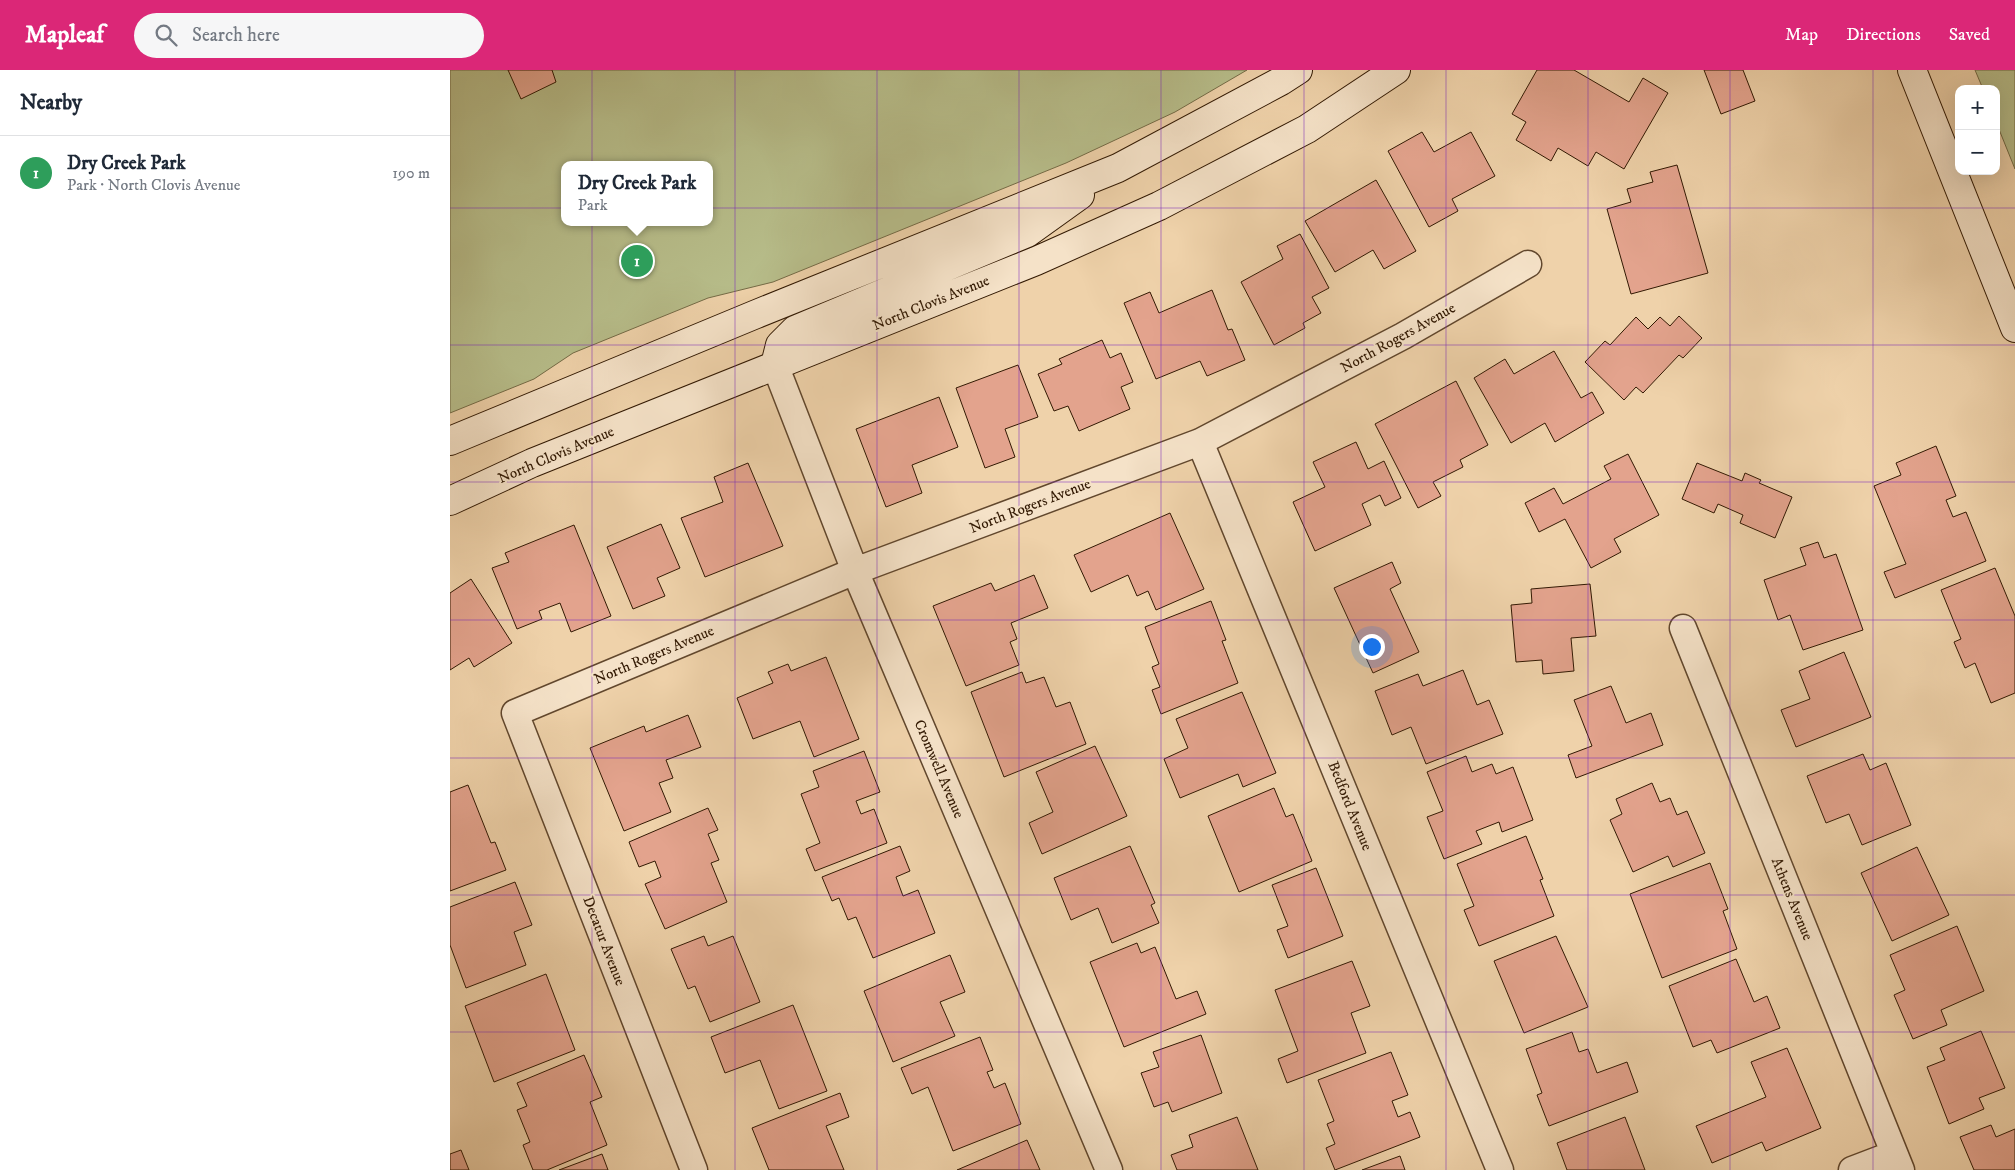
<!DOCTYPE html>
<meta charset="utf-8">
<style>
body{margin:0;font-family:"IM FELL DW Pica",serif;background:#f6f6f7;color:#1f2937}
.controls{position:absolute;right:15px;top:15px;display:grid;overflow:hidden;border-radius:10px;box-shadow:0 5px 20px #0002}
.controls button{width:45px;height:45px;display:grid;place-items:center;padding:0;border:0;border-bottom:1px solid #e0e1e3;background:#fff;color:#1f2937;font:25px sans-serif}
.you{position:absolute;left:921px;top:576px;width:18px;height:18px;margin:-12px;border:4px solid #fff;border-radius:50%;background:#1a73e8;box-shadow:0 0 0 8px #1a73e833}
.badge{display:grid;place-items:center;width:32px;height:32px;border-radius:50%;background:#db2777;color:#fff;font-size:16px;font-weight:700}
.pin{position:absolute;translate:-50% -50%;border:2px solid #fff;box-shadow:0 1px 5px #0006}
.popup{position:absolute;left:111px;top:91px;width:152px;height:65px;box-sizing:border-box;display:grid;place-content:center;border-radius:10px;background:#fff;filter:drop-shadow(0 1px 4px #0005);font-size:16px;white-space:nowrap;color:#747a83}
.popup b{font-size:19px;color:#1f2937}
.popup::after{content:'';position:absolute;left:50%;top:100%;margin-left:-10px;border:10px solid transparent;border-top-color:#fff}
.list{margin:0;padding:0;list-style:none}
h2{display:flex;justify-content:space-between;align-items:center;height:65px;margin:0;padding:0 20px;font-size:21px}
h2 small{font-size:16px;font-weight:400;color:#747a83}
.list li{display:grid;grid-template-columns:32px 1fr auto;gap:15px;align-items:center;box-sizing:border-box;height:75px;padding:0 20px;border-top:1px solid #e0e1e3}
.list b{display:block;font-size:19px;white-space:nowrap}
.list p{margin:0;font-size:16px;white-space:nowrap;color:#747a83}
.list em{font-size:16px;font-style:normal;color:#747a83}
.icon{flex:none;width:28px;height:28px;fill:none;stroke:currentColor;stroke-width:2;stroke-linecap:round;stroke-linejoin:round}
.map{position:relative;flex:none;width:1565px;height:1100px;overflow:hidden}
header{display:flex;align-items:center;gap:30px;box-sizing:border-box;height:70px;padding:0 25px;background:#db2777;color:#fff}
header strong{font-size:24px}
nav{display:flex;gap:28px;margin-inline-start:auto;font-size:18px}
.search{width:350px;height:45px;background:#f6f6f7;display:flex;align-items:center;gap:12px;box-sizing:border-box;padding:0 18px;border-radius:28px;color:#747a83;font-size:19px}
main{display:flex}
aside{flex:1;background:#fff}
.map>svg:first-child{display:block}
.green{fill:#b7bd8a;stroke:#746b46;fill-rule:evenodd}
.building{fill:#e3a38d;stroke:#321903}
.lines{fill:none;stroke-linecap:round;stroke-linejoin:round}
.street-casing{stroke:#61472d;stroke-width:29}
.secondary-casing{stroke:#321903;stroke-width:30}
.street{stroke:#f5e2c8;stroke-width:26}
.secondary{stroke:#f5e2c8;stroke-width:28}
.grid{fill:none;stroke:#7b2cbf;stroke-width:1;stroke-opacity:0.55}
.labels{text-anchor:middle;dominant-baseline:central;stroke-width:4;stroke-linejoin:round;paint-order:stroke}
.street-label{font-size:15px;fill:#321903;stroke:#f5e2c8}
</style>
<header>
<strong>Mapleaf</strong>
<div class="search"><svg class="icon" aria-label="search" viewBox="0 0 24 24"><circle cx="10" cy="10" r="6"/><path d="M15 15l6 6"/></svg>Search here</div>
<nav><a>Map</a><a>Directions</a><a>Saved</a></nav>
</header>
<main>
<aside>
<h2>Nearby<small></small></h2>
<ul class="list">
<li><span class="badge" style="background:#2e9e5b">1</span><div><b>Dry Creek Park</b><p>Park · North Clovis Avenue</p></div><em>190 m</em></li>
</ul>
</aside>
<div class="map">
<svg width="1565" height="1100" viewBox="0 0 1565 1100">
<rect width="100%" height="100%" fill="#efd2aa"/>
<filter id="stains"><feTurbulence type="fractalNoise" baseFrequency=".004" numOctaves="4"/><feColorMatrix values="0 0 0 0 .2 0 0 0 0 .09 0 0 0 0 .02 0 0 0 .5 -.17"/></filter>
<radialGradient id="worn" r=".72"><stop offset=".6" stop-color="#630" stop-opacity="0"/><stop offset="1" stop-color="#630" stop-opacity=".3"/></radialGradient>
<path class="green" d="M0,0H797L725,42L616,93L323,212L258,228L123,283L84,309L0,343ZM114,95H260V152H114Z
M1525,0H1565V99L1546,52V19H1533Z"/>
<path class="building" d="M58,0H102L106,12L71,29Z
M1087,0H1124L1179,32L1193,8L1218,23L1174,99L1146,82L1138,96L1108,78L1101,91L1066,70L1076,52L1062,44Z
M1254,0H1293L1305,31L1271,44Z
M972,62L984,82L1021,62L1045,106L1002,129L1008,141L979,157L938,81Z
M1227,95L1258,203L1181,224L1157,139L1181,132L1177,119L1203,112L1200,102Z
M926,110L966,181L934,199L923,180L885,202L855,151Z
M850,164L879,218L862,227L871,243L853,253L855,258L824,275L791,212L833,189L827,176Z
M762,220L778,260L782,259L795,290L757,306L750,291L706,309L674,233L700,222L709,243Z
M1229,246L1252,268L1233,288L1229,285L1193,323L1186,317L1174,330L1135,292L1155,271L1160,275L1186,247L1198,259L1210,247L1220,256Z
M652,270L660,288L671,283L683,312L671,317L680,339L629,361L618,336L604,341L588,304L612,294L609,289Z
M1104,281L1131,328L1142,322L1154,343L1105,372L1095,353L1061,373L1024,308L1055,289L1064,304Z
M568,295L588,347L555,359L565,387L535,398L506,318Z
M1006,311L1038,375L1010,390L1013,397L983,412L991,426L968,438L925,354Z
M489,327L508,377L462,395L472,423L436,437L406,359Z
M906,372L918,399L934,391L951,428L935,436L930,425L912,434L921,455L865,481L843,432L875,417L863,392Z
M1486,376L1506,426L1496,430L1503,447L1516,442L1536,491L1445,528L1434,502L1456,494L1424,416L1451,405L1446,393Z
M1178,384L1209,445L1164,469L1171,482L1141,498L1115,449L1089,462L1075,433L1104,418L1113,434L1161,409L1154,396Z
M298,393L333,476L255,507L231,448L273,432L264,407Z
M1247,393L1292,411L1295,403L1311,410L1309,413L1342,427L1325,468L1290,453L1293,445L1268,434L1264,443L1232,429Z
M720,443L754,519L706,540L698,521L687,526L678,505L641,522L624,485Z
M211,454L230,498L207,508L215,526L183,539L157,477Z
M124,455L161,546L121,562L110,533L89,541L92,549L67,559L42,498L59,492L55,483Z
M1368,472L1374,488L1386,484L1413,560L1353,580L1340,545L1328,550L1314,510L1356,495L1350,478Z
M942,492L951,513L940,519L969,582L923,603L884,518Z
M1545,498L1565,546V623L1541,633L1525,593L1515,598L1504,572L1511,569L1491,520Z
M584,505L598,538L561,553L567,569L560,572L569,595L516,616L483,536L541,513L545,521Z
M21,509L62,573L24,597L19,588L0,600V523Z
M1140,514L1146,566L1121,568L1124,601L1093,604L1092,590L1066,592L1061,535L1082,533L1081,519Z
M761,531L776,570L772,571L788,613L711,644L702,620L710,617L702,597L709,594L695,557Z
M1394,582L1421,647L1346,677L1331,640L1360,629L1349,601Z
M376,587L409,669L364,687L350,651L303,669L287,628L323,613L318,602L338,594L341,601Z
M1013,600L1027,635L1039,630L1053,664L976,694L961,657L942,665L925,621L968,604L973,616Z
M572,602L576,613L594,607L606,637L620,632L636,674L554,707L521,622Z
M1161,616L1176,653L1201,643L1213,675L1126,708L1118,685L1142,676L1124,630Z
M792,622L826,703L793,717L788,704L730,728L714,689L738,678L726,649Z
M238,645L251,677L216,690L223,708L209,713L221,742L174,761L140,678L194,656L196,662Z
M645,676L677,746L592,784L579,753L603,742L586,702Z
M414,681L430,722L406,731L411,744L424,739L437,773L365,801L356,779L370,773L351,724L369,717L363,701Z
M1413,684L1420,700L1436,693L1461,755L1412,775L1399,744L1376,753L1357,706Z
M1016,686L1022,702L1042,694L1046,704L1063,697L1083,750L1052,762L1049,752L1026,761L1032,774L994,789L977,747L993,741L977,702Z
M1202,713L1210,732L1220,728L1227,745L1237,741L1255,783L1223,797L1218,786L1183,802L1160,750L1172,744L1166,729Z
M18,715L41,773L45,772L56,800L0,821V722Z
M824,718L836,747L843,744L862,791L789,822L758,746Z
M258,738L268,760L258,764L269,790L261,793L277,832L215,859L195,814L211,807L205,791L189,797L179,772Z
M1076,766L1093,809L1090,810L1104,846L1029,876L1014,840L1024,836L1007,794Z
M450,776L460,801L446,807L453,826L468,820L485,863L423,888L406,847L398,850L389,828L382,831L372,807Z
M680,776L705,833L701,835L709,853L662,873L648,838L621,850L604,808Z
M1467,777L1499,845L1442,871L1411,803Z
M1260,793L1278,839L1273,841L1287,879L1212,908L1180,824Z
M866,798L893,866L838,888L827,860L838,856L822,815Z
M65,812L82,855L64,862L76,895L16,918L0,875V837Z
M1507,856L1534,921L1491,940L1497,955L1463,969L1444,925L1455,920L1440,885Z
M254,866L258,876L283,866L310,932L260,952L245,916L238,919L221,879Z
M1106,866L1138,937L1074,963L1044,891Z
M687,873L691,883L705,877L726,929L747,921L756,944L674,977L640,892Z
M500,885L515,922L490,932L505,966L443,992L414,921Z
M1286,889L1304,932L1317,926L1330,958L1267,983L1261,970L1243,977L1219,916Z
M902,891L920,936L901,943L916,983L837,1013L828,989L848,981L825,920Z
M96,904L125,980L44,1012L15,936Z
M343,935L377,1021L329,1039L310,990L275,1003L261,967Z
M1531,961L1555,1018L1529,1028L1534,1039L1499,1054L1477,997L1495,990L1490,978Z
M1122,962L1129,982L1138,979L1147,1003L1177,992L1188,1022L1099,1056L1087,1025L1092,1023L1076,979Z
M751,965L772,1023L722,1042L718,1032L704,1037L691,1003L709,997L703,982Z
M530,967L543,1000L537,1002L544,1018L555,1013L571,1054L503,1081L478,1017L462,1024L451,998Z
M1337,978L1371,1058L1316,1081L1312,1072L1262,1093L1246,1056L1316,1027L1301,992Z
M941,982L958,1025L942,1031L948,1047L960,1042L970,1067L885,1100L876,1078L885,1074L877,1054L884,1051L868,1010Z
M134,985L152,1027L140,1032L157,1075L97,1100H83L73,1075L80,1072L67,1040L77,1036L67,1013Z
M390,1023L399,1047L376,1056L394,1100H319L302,1058Z
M787,1047L808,1100H727L721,1085L743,1077L739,1065Z
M1175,1047L1195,1100H1117L1107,1073Z
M1541,1055L1546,1067L1565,1059V1100H1524L1510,1067Z
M577,1070L590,1100H507Z
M11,1080L19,1100H0V1084Z
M152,1084L158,1100H109Z
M950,1086L955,1100H912Z"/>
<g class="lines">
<g class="street-casing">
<path id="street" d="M325,295L405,501L659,1100
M750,372L1050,1100
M1233,558L1451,1100
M244,1100L65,643L405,501L750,372L953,266L1078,194
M1402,1100L1444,1084"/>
</g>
<g class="secondary-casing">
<path id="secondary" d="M1462,0L1565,258
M325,295L330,275L345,260L577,163L630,125
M0,371L304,245L668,98L831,11L848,0
M0,431L82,393L586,191L709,136L857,59L946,0"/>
</g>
<use href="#street" class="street"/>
<use href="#secondary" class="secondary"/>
</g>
<path class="grid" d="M142,0V1100M285,0V1100M427,0V1100M569,0V1100M711,0V1100M854,0V1100M996,0V1100M1138,0V1100M1280,0V1100M1423,0V1100M0,138H1565M0,275H1565M0,412H1565M0,550H1565M0,688H1565M0,825H1565M0,962H1565"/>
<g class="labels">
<g class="street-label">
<text transform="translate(481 233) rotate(-22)">North Clovis Avenue</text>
<text transform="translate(948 268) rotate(-29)">North Rogers Avenue</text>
<text transform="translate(106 385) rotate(-23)">North Clovis Avenue</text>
<text transform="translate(580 436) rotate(-21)">North Rogers Avenue</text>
<text transform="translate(204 585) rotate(-23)">North Rogers Avenue</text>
<text transform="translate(489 699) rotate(67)">Cromwell Avenue</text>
<text transform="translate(900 736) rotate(68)">Bedford Avenue</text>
<text transform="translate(1342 829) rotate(68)">Athens Avenue</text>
<text transform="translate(154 871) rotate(69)">Decatur Avenue</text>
</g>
</g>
<rect width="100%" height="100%" filter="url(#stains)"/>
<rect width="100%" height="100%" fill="url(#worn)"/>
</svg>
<div class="controls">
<button>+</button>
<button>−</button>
</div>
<div class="you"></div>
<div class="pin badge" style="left:187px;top:191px;background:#2e9e5b">1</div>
<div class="popup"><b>Dry Creek Park</b>Park</div>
</div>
</main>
